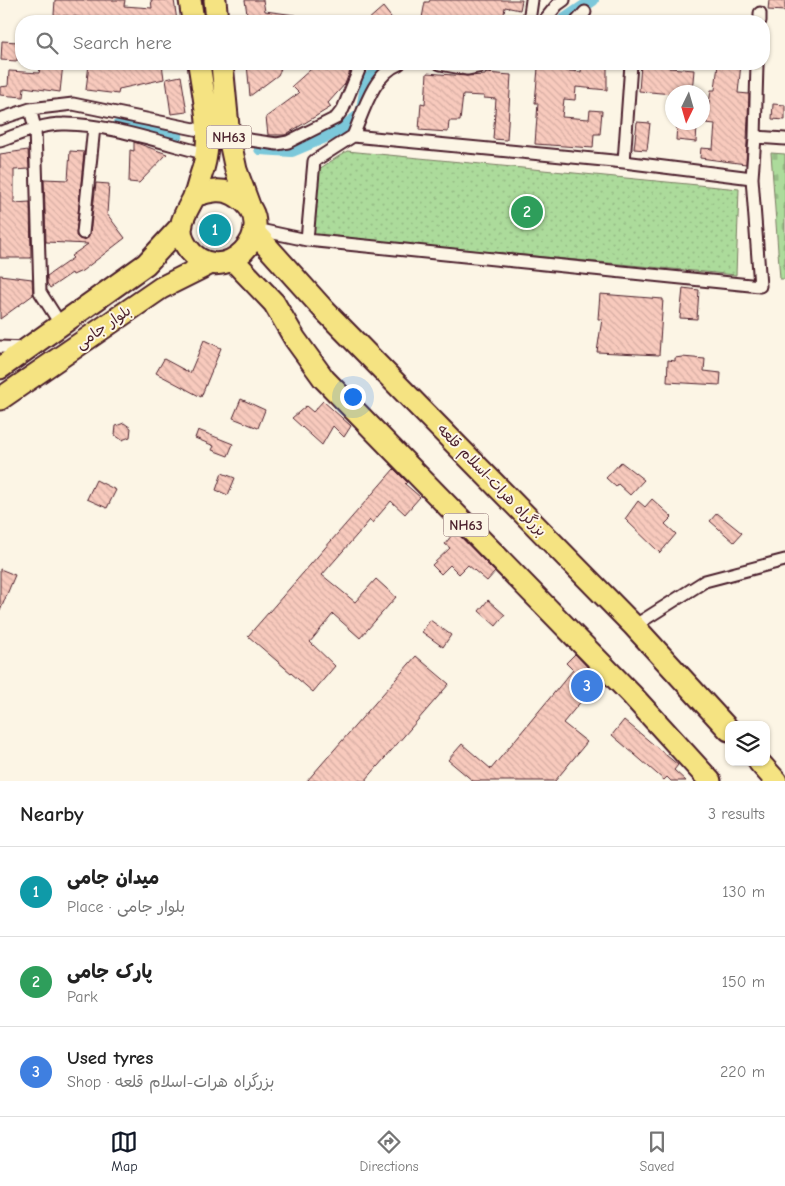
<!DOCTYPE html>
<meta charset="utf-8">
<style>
body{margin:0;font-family:"Comic Neue","Playpen Sans Arabic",sans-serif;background:#f2f2f2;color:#222}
.controls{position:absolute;right:15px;bottom:15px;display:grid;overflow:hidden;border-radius:10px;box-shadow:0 1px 4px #0004}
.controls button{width:45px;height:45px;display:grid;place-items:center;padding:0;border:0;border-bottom:1px solid #e0e0e0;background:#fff;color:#222;font:25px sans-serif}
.compass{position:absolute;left:665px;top:85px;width:45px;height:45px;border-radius:50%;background:#fff;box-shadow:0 1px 4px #0004;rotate:185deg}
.you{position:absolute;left:352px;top:396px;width:18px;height:18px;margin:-12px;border:4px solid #fff;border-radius:50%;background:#1a73e8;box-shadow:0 0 0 8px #1a73e833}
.badge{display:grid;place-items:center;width:32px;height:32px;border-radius:50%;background:#111827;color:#fff;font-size:16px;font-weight:700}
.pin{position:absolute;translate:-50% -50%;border:2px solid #fff;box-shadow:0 1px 5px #0006}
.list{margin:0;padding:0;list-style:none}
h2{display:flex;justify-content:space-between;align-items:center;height:65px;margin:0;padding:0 20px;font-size:21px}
h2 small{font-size:16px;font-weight:400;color:#767676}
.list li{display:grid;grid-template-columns:32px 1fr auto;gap:15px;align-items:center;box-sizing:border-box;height:90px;padding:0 20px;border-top:1px solid #e0e0e0}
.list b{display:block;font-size:19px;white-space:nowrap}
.list p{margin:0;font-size:16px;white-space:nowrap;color:#767676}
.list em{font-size:16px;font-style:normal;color:#767676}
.icon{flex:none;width:28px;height:28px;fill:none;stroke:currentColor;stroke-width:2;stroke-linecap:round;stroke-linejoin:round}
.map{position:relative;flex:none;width:785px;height:781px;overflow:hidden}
.search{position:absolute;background:#fff;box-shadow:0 1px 4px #0004;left:15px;right:15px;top:15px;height:55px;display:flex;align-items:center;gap:12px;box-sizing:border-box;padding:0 18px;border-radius:20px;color:#767676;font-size:19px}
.sheet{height:335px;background:#fff}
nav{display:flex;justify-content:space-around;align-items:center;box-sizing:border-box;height:70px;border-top:1px solid #e0e0e0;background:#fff;font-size:14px;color:#767676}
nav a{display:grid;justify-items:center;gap:2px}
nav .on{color:#111827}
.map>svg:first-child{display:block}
.cemetery{fill:url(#cemetery-stones);stroke:#7b7d63}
.park{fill:url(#park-dots);stroke:#7b7d63}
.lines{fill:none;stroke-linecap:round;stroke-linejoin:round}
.canal{stroke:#7bc8da;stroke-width:12}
.building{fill:url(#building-back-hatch);stroke:#4a1f2b}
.street-casing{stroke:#4a1f2b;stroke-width:15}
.highway-casing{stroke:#4a1f2b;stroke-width:25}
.street{stroke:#fcf5e5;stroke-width:11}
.highway{stroke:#f5e382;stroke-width:21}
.labels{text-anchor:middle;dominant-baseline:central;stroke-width:4;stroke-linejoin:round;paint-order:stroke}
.shield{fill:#fcf5e5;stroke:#7f5f63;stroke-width:1}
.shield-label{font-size:14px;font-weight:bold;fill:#4a1f2b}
.street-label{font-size:15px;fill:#4a1f2b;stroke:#fcf5e5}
</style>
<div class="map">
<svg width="785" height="781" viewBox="0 0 785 781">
<defs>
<pattern id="cemetery-stones" width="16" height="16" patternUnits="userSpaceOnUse" patternTransform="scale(1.25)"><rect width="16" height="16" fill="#acdb9b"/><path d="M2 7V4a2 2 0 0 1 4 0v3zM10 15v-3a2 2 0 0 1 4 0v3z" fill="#96bc86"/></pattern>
<pattern id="park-dots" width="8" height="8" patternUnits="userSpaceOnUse" patternTransform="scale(1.25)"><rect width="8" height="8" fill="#acdb9b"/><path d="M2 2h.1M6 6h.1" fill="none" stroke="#96bc86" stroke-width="1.8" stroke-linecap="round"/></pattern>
<pattern id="building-back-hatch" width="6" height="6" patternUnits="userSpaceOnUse" patternTransform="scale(1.25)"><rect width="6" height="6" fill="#f8cabd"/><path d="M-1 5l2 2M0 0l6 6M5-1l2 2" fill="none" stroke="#d6ada3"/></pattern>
</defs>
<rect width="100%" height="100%" fill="#fcf5e5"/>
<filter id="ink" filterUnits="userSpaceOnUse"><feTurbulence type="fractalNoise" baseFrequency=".02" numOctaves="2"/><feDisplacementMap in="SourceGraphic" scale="10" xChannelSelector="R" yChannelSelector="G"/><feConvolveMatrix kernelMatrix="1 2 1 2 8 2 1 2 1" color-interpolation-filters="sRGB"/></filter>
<g filter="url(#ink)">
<path class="cemetery" d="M771,153L785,154V279H780Z"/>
<path class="park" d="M347,151L739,189L736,275L312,235L319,169Z"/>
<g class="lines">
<path class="canal" d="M562,21L593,0
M117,126L177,135
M260,149L292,151L337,132L361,114L367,80L385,64"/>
</g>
<path class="building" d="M55,0H125L124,6L152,8L151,0H174L177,21H100V19L54,15Z
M245,0H263L265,11L295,15V21H248Z
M430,0H522L520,10L505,7L503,21H444L422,18L425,2H429Z
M769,0H785V11L768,10Z
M383,7L394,21H367L376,13Z
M2,41L18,42L17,61L1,60Z
M41,64H63L60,92L24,87L23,97L0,95V87L8,86L9,71L39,73Z
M89,64L130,66V64H162L164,79L119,89L118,94L86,90Z
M247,64H283L278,75L250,96Z
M306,64H350L347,69L350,71L345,84L328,103L331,107L285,135H268L266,117L299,93L292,86L311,69Z
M582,64H607V90L576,87L575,100L564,99L562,117L589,119L590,110L602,111L600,134H594L593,148L535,144L538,103H535L538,68L581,72Z
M641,64H670L669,68L694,70L692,92L672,94L639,91Z
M718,64H741L738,93L749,94L746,164L700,158L701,148L713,149L715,124L706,123L711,90H715Z
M427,73L466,76L485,75L486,73L511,75L507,140L493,139L496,99L484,98V96L463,95L460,121H449L448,132L419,130L421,103L425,104Z
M181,76L187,112L171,114L166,79Z
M773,104L785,105V120L772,119Z
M637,122L650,123L647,150L634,149Z
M677,124L697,126L696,142L676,140Z
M134,142L167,154L139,183L129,182L130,150L134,151Z
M28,150L29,169L14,170V203L30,202L31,258H0V154Z
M70,151L84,152L76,236L83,240L90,234L96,183L109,184L107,214L125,238L82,271L73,275L72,273L50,288L47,283V276L73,258L71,256L88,244L46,242L44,179L68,180Z
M0,275L32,279L33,295L0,319Z
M683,288L699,290L697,319L680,318Z
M600,294L663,299L659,355L597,352L602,319H598Z
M204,340L221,348L201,397L156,373L164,359L190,373Z
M682,357L705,359L704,371L721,373L720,385L667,382L668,360L675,361V358Z
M241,399L265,410L258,428L233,418Z
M323,401L351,426L344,437L333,426L322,445L292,418L306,406L313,412Z
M124,423L131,428L130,437L122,440L115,435L116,426Z
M198,430L233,444L228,456L212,450L214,446L195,438Z
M621,462L644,480L630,495L618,484L616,487L606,478Z
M394,469L407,482L405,484L420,497L405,514L391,501L372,523L370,520L322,575L355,602L376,579L396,597L360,638L333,614L310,642L335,666L313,692L248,636Z
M222,473L235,478L228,495L216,490Z
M96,480L116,490L107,508L87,499Z
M652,499L672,517L665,524L676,534L660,553L625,519L638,501L645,507Z
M717,513L742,533L734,542L710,521Z
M455,531L495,572L487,581L468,565L459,574L450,565L441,574L432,565L450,548L445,544Z
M0,569L15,575L0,611Z
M488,600L505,615L496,626L479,611Z
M430,620L451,635L443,647L422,632Z
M575,654L593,673L585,680L593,687L563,723L587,742L555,781H473L448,760L462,744L491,769L573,670L566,663Z
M416,656L449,684L365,781H307Z
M624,720L678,765L674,770L686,781H671L667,777L664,780L612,735Z"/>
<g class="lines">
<g class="street-casing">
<path id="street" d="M529,21L532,0
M544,21L557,5L564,0
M577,21L585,12
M760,21V13
M440,64L467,69L493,64
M30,109L35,128L40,292L61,325
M0,119L30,109L73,104L209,132
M353,136C363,113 373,74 399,64
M229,137L277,144L288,142L336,118L343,109L361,65L364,64
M755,137L757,64
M0,141C20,134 41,124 63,124C105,123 166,144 207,154
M624,162L631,64
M255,229L307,240L760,286L752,178L755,137L785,139
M83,233L94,127
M307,240L314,161L353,136L624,162L752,178
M0,347L26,348
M634,626L705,581L785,560"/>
</g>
<g class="highway-casing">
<path id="highway" d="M190,0L193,21
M215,0L217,21
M222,64L229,137L236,170L250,208
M194,196C210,191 223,187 238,197C286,227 221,295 187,247C173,227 187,212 195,195C198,186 200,177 203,169C213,134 204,99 199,64
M254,232L325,311L634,626L729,730
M233,260L274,303L295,339L324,379L631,694L710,781
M0,368L146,264L182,225
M0,399L161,288L211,263
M759,762L776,781"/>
</g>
<use href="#street" class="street"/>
<use href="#highway" class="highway"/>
</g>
</g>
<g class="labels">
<g class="shield">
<rect x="206.5" y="125.5" width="45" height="23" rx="4"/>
<rect x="443.5" y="513.5" width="45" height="23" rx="4"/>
</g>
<g class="shield-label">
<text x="229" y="137">NH63</text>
<text x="466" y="525">NH63</text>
</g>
<g class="street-label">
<text transform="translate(103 327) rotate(-35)">بلوار جامی</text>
<text transform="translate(492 480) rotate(46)">بزرگراه هرات-اسلام قلعه</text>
</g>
</g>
</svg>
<div class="controls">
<button><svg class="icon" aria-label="layers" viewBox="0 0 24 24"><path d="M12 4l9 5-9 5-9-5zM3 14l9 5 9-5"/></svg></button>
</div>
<svg class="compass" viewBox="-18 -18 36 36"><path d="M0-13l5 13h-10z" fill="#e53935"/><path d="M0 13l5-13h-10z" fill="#767676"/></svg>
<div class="you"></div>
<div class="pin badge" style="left:215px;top:230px;background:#0f9aa8">1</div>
<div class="pin badge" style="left:527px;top:212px;background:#2e9e5b">2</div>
<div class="pin badge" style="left:587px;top:686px;background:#3f7fe0">3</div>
<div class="search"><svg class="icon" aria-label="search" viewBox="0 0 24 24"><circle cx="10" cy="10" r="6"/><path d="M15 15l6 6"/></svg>Search here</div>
</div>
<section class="sheet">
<h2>Nearby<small>3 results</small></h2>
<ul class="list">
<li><span class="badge" style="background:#0f9aa8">1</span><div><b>میدان جامی</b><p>Place · بلوار جامی</p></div><em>130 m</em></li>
<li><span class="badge" style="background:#2e9e5b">2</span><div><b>پارک جامی</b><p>Park</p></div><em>150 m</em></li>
<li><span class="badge" style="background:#3f7fe0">3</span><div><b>Used tyres</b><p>Shop · بزرگراه هرات-اسلام قلعه</p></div><em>220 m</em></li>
</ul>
</section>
<nav>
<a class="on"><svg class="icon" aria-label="map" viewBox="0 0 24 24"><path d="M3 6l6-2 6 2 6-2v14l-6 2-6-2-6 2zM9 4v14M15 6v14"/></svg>Map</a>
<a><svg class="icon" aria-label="directions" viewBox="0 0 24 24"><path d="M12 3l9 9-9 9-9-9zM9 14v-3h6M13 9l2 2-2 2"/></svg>Directions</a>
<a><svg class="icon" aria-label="saved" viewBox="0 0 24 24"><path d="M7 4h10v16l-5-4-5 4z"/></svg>Saved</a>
</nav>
